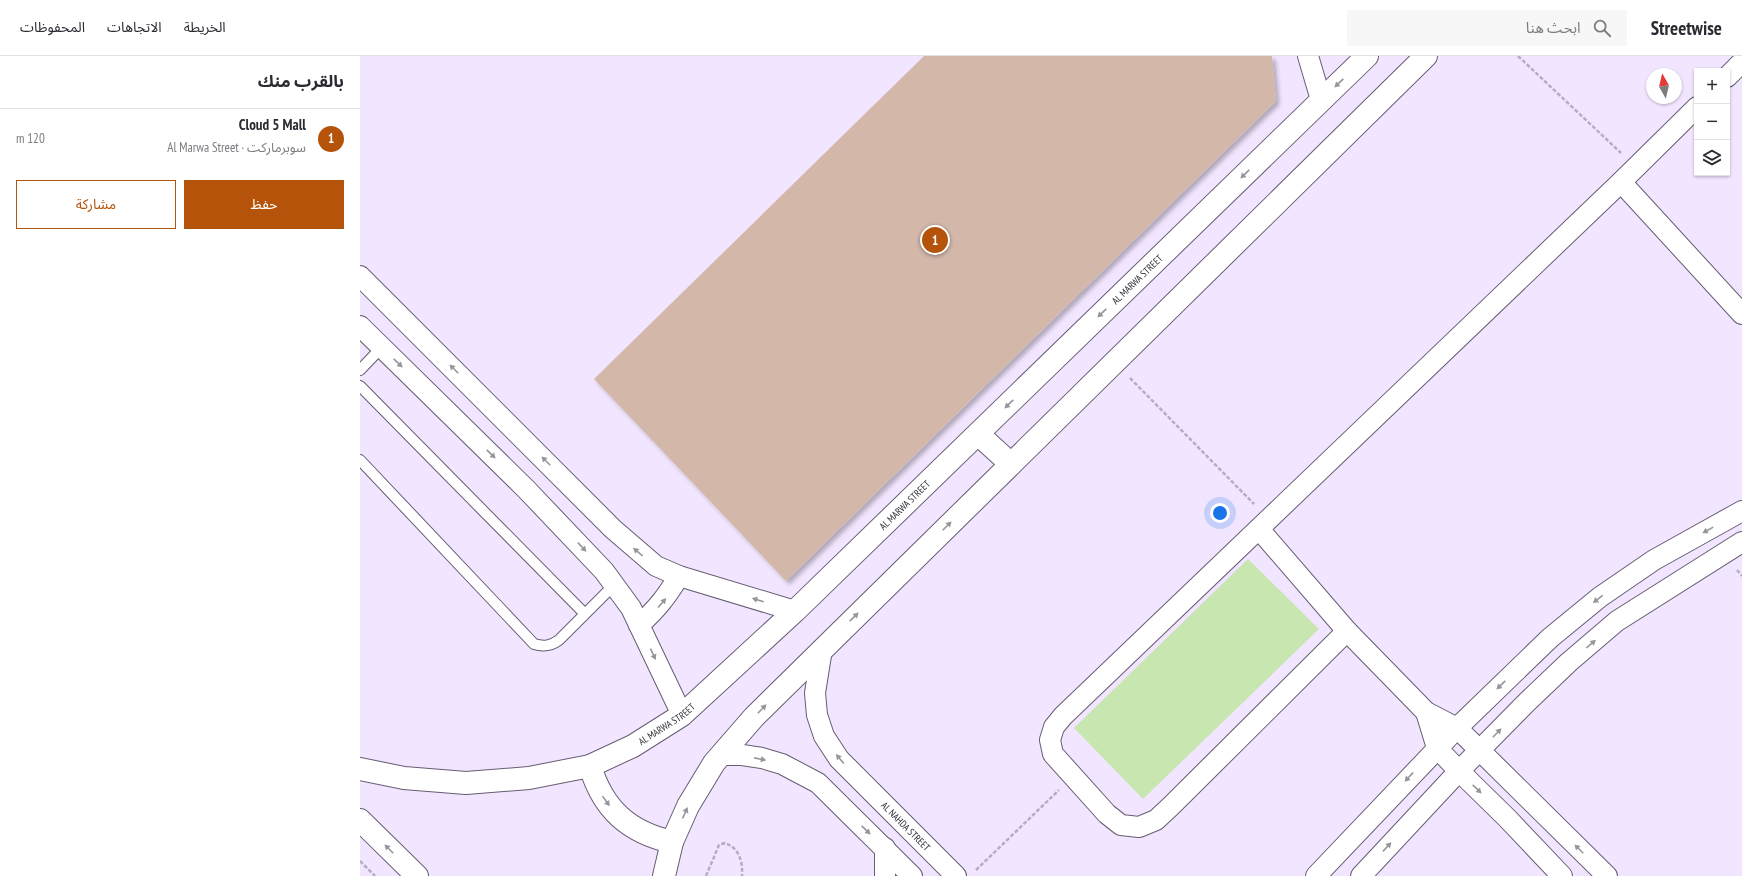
<!DOCTYPE html>
<html lang="ar">
<meta charset="utf-8">
<style>
body{margin:0;font-family:"PT Sans Narrow","Noto Sans Arabic",sans-serif;background:#f7f7f7;color:#2b2b33;direction:rtl}
.controls{position:absolute;right:12px;top:12px;display:grid;overflow:hidden;border-radius:0px;box-shadow:0 1px 3px #0004}
.controls button{width:36px;height:36px;display:grid;place-items:center;padding:0;border:0;border-bottom:1px solid #e1e1e2;background:#fff;color:#2b2b33;font:20px sans-serif}
.compass{position:absolute;left:1286px;top:12px;width:36px;height:36px;border-radius:50%;background:#fff;box-shadow:0 1px 3px #0004;rotate:352deg}
.you{position:absolute;left:860px;top:457px;width:14px;height:14px;margin:-10px;border:3px solid #fff;border-radius:50%;background:#1a73e8;box-shadow:0 0 0 6px #1a73e833}
.badge{display:grid;place-items:center;width:26px;height:26px;border-radius:50%;background:#b45309;color:#fff;font-size:13px;font-weight:700}
.pin{position:absolute;translate:-50% -50%;border:2px solid #fff;box-shadow:0 1px 4px #0006}
.list{margin:0;padding:0;list-style:none}
h2{display:flex;justify-content:space-between;align-items:center;height:52px;margin:0;padding:0 16px;font-size:17px}
h2 small{font-size:13px;font-weight:400;color:#7c7c81}
.list li{display:grid;grid-template-columns:26px 1fr auto;gap:12px;align-items:center;box-sizing:border-box;height:60px;padding:0 16px;border-top:1px solid #e1e1e2}
.list b{display:block;font-size:15px;white-space:nowrap}
.list p{margin:0;font-size:13px;white-space:nowrap;color:#7c7c81}
.list em{font-size:13px;font-style:normal;color:#7c7c81}
.actions{display:flex;gap:8px;padding:12px 16px}
.actions a{flex:1;padding:9px 0;border:1px solid #b45309;border-radius:0px;text-align:center;font-size:14px;color:#b45309}
.actions .main{background:#b45309;color:#fff}
.icon{flex:none;width:22px;height:22px;fill:none;stroke:currentColor;stroke-width:2;stroke-linecap:round;stroke-linejoin:round}
.map{position:relative;flex:none;width:1382px;height:820px;overflow:hidden;direction:ltr}
header{display:flex;align-items:center;gap:24px;box-sizing:border-box;height:56px;padding:0 20px;background:#fff;border-bottom:1px solid #e1e1e2}
header strong{font-size:19px}
nav{display:flex;gap:22px;margin-inline-start:auto;font-size:14px}
.search{width:280px;height:36px;background:#f7f7f7;display:flex;align-items:center;gap:10px;box-sizing:border-box;padding:0 14px;border-radius:0px;color:#7c7c81;font-size:15px}
main{display:flex}
aside{flex:1;background:#fff}
.map>svg:first-child{display:block}
.green{fill:#c8e6af}
.building{fill:#d3b8aa;filter:url(#shadow)}
.lines{fill:none;stroke-linecap:round;stroke-linejoin:round}
.service-casing{stroke:#675d72;stroke-width:12}
.minor-casing{stroke:#675d72;stroke-width:22}
.tertiary-casing{stroke:#675d72;stroke-width:24}
.primary-casing{stroke:#675d72;stroke-width:24}
.path{stroke:#b7adc2;stroke-width:2.5;stroke-dasharray:4 2;stroke-linecap:butt}
.service{stroke:#fff;stroke-width:10}
.minor{stroke:#fff;stroke-width:20}
.tertiary{stroke:#fff;stroke-width:22}
.primary{stroke:#fff;stroke-width:22}
.oneway{fill:#98959a}
.labels{text-anchor:middle;dominant-baseline:central;stroke-width:4;stroke-linejoin:round;paint-order:stroke}
.street-label{font-size:10px;fill:#302b35;stroke:#fff}
</style>
<header>
<strong>Streetwise</strong>
<div class="search"><svg class="icon" aria-label="search" viewBox="0 0 24 24"><circle cx="10" cy="10" r="6"/><path d="M15 15l6 6"/></svg>ابحث هنا</div>
<nav><a>الخريطة</a><a>الاتجاهات</a><a>المحفوظات</a></nav>
</header>
<main>
<div class="map">
<svg width="1382" height="820" viewBox="0 0 1382 820">
<defs>
<filter id="shadow"><feDropShadow dx="3.5" dy="3.5" stdDeviation="2" flood-color="#0004"/></filter>
</defs>
<rect width="100%" height="100%" fill="#f2e5ff"/>
<path class="green" d="M888,503L959,573L783,743L714,672Z"/>
<path class="building" d="M564,0H912L916,45L426,525L234,323Z"/>
<g class="lines">
<g class="service-casing">
<path id="service" d="M0,314L22,291
M0,330L225,558
M0,404L174,588C184,591 191,590 199,584L254,529"/>
</g>
<g class="minor-casing">
<g id="minor">
<path d="M948,0L961,44"/>
<path d="M1367,21L1382,6"/>
<path d="M1261,126L1382,258"/>
<path d="M0,220L253,473L296,510L319,520L435,555"/>
<path d="M0,270L166,433L244,515L271,552L322,659"/>
<path d="M899,473L987,575L1066,656L1097,672L1247,820"/>
<path d="M279,569C297,553 307,540 319,520"/>
<path d="M987,575L811,750L796,764L779,771L761,769L747,758L693,698L690,684L694,671L703,660L1261,126L1337,51"/>
<path id="s1" d="M462,593L455,637L457,659L464,680L479,703L596,820"/>
<path d="M1066,656L1077,692L1099,715L1147,762L1202,820"/>
<path d="M362,699H382L402,702L422,708L458,727L552,820"/>
<path d="M525,792V820"/>
<path d="M956,820L1097,672L1190,582L1240,541L1294,504L1382,455"/>
<path d="M1001,820L1099,715L1167,646L1209,606L1257,565L1382,486"/>
</g>
</g>
<g class="tertiary-casing">
<g id="tertiary">
<path d="M618,378L651,408"/>
<path d="M230,710C243,753 268,776 312,786"/>
<path id="s2" d="M0,713L44,722L106,727L169,722L230,710L273,690L322,659L435,555L1007,0"/>
<path d="M304,820L312,786L328,750L354,707L394,661L1066,0"/>
</g>
</g>
<g class="primary-casing">
<path id="primary" d="M0,764L57,820"/>
</g>
<path class="path" d="M1158,0L1261,97
M770,322L894,448
M1377,514L1382,520
M0,805L15,820
M616,814L699,734
M346,820L359,789L365,787C379,792 383,805 382,820"/>
<use href="#service" class="service"/>
<use href="#minor" class="minor"/>
<use href="#tertiary" class="tertiary"/>
<use href="#primary" class="primary"/>
</g>
<defs><path id="oneway-solid" d="M-6-.8H1V-3.2L6.5 0L1 3.2V.8H-6Z"/></defs>
<g class="oneway">
<use href="#oneway-solid" transform="translate(979 27) rotate(136)"/>
<use href="#oneway-solid" transform="translate(885 118) rotate(136)"/>
<use href="#oneway-solid" transform="translate(742 257) rotate(136)"/>
<use href="#oneway-solid" transform="translate(38 307) rotate(44)"/>
<use href="#oneway-solid" transform="translate(94 313) rotate(-135)"/>
<use href="#oneway-solid" transform="translate(649 348) rotate(136)"/>
<use href="#oneway-solid" transform="translate(131 398) rotate(44)"/>
<use href="#oneway-solid" transform="translate(186 405) rotate(-135)"/>
<use href="#oneway-solid" transform="translate(587 470) rotate(-45)"/>
<use href="#oneway-solid" transform="translate(1348 474) rotate(151)"/>
<use href="#oneway-solid" transform="translate(222 491) rotate(47)"/>
<use href="#oneway-solid" transform="translate(278 496) rotate(-140)"/>
<use href="#oneway-solid" transform="translate(1238 543) rotate(142)"/>
<use href="#oneway-solid" transform="translate(398 544) rotate(-163)"/>
<use href="#oneway-solid" transform="translate(302 547) rotate(-49)"/>
<use href="#oneway-solid" transform="translate(494 561) rotate(-44)"/>
<use href="#oneway-solid" transform="translate(1231 588) rotate(-40)"/>
<use href="#oneway-solid" transform="translate(293 598) rotate(65)"/>
<use href="#oneway-solid" transform="translate(1141 629) rotate(136)"/>
<use href="#oneway-solid" transform="translate(402 653) rotate(-46)"/>
<use href="#oneway-solid" transform="translate(1137 677) rotate(-46)"/>
<use href="#oneway-solid" transform="translate(400 703) rotate(11)"/>
<use href="#oneway-solid" transform="translate(480 703) rotate(-130)"/>
<use href="#oneway-solid" transform="translate(1049 721) rotate(133)"/>
<use href="#oneway-solid" transform="translate(1117 733) rotate(44)"/>
<use href="#oneway-solid" transform="translate(246 745) rotate(54)"/>
<use href="#oneway-solid" transform="translate(325 757) rotate(-66)"/>
<use href="#oneway-solid" transform="translate(506 774) rotate(44)"/>
<use href="#oneway-solid" transform="translate(1027 791) rotate(-47)"/>
<use href="#oneway-solid" transform="translate(29 793) rotate(-135)"/>
<use href="#oneway-solid" transform="translate(1219 793) rotate(-135)"/>
</g>
<g class="labels">
<g class="street-label">
<text stroke="none"><textPath href="#s2" startOffset="968">AL MARWA STREET</textPath></text>
<text stroke="none"><textPath href="#s2" startOffset="644">AL MARWA STREET</textPath></text>
<text stroke="none"><textPath href="#s2" startOffset="320">AL MARWA STREET</textPath></text>
<text stroke="none"><textPath href="#s1" startOffset="211">AL NAHDA STREET</textPath></text>
</g>
</g>
</svg>
<div class="controls">
<button>+</button>
<button>−</button>
<button><svg class="icon" aria-label="layers" viewBox="0 0 24 24"><path d="M12 4l9 5-9 5-9-5zM3 14l9 5 9-5"/></svg></button>
</div>
<svg class="compass" viewBox="-18 -18 36 36"><path d="M0-13l5 13h-10z" fill="#e53935"/><path d="M0 13l5-13h-10z" fill="#7c7c81"/></svg>
<div class="you"></div>
<div class="pin badge" style="left:575px;top:184px">1</div>
</div>
<aside>
<h2>بالقرب منك<small></small></h2>
<ul class="list">
<li><span class="badge">1</span><div><b>Cloud 5 Mall</b><p>سوبرماركت · Al Marwa Street</p></div><em>120 m</em></li>
</ul>
<div class="actions"><a class="main">حفظ</a><a>مشاركة</a></div>
</aside>
</main>
